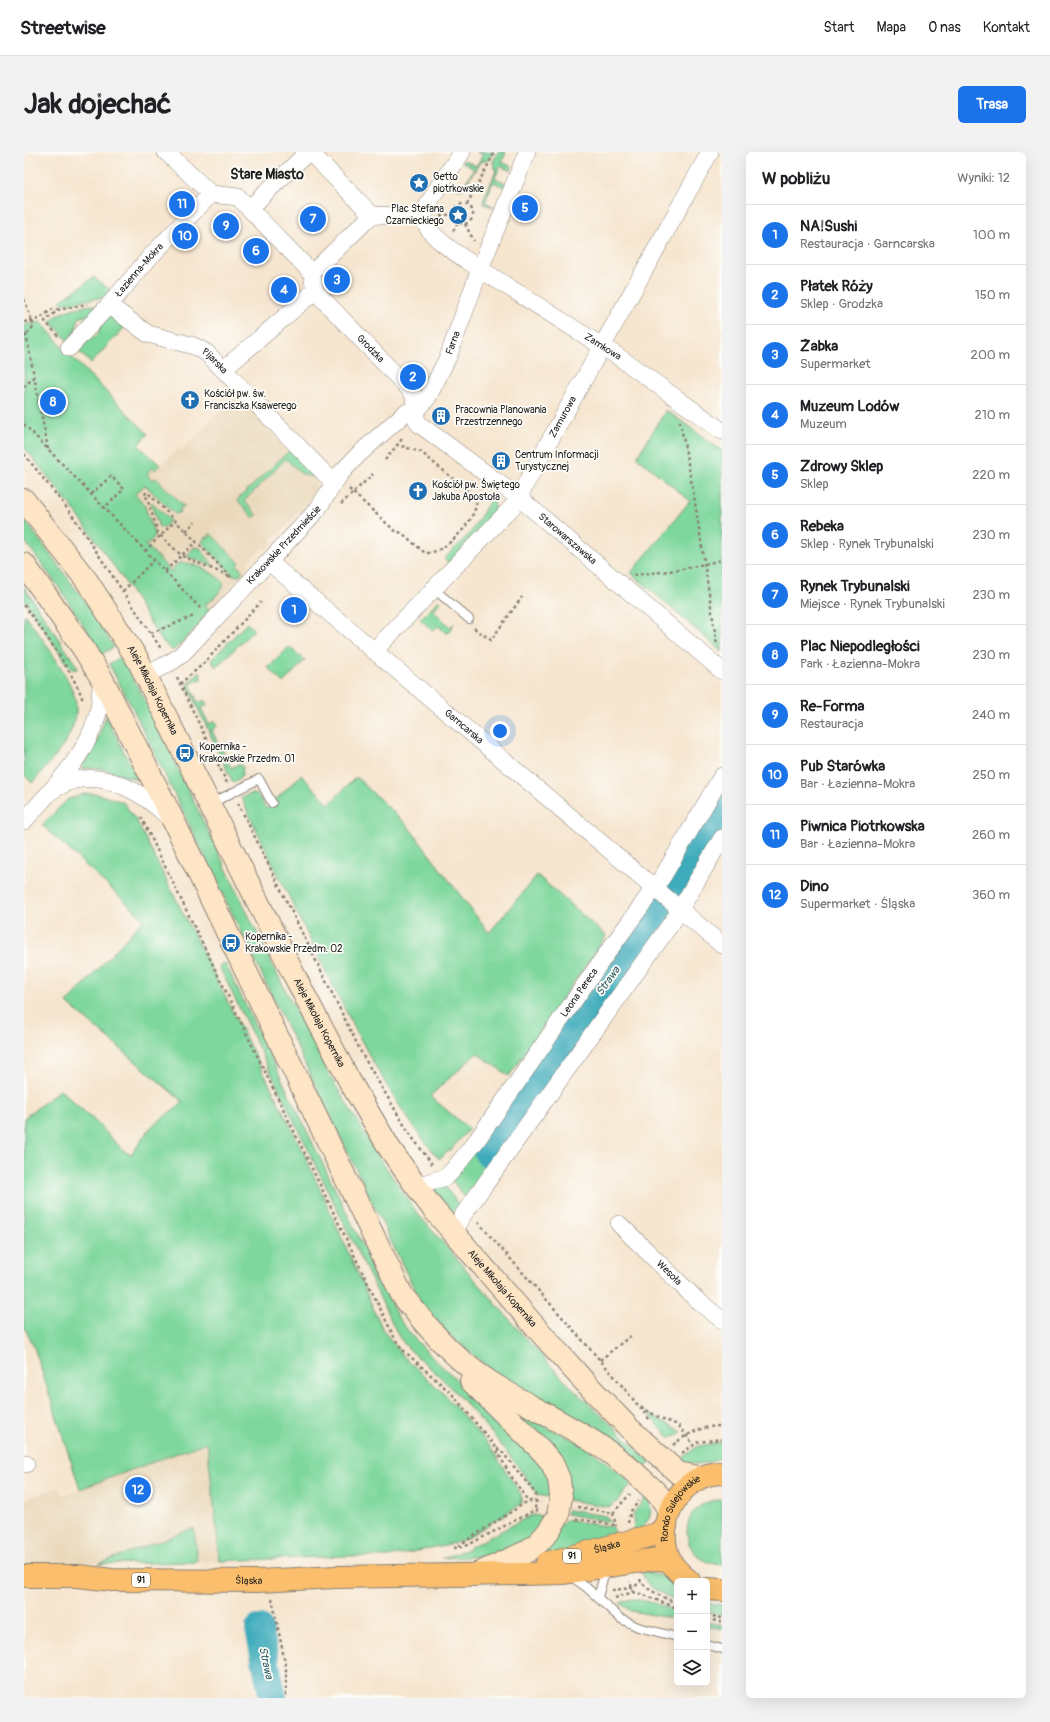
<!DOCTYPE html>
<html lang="pl">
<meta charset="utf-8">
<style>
body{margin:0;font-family:Pangolin,sans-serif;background:#f2f2f2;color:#202124}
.controls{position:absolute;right:12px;bottom:12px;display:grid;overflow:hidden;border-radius:6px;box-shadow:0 4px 16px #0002}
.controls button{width:36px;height:36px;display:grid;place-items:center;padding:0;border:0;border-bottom:1px solid #e0e0e0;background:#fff;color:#202124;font:20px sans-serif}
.you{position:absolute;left:476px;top:579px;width:14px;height:14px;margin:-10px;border:3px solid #fff;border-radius:50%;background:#1a73e8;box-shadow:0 0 0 6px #1a73e833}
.badge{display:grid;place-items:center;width:26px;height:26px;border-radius:50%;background:#1a73e8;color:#fff;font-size:13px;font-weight:700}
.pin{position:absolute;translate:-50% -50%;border:2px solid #fff;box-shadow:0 1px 4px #0006}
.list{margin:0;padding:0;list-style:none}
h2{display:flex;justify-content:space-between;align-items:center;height:52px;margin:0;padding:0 16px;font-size:17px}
h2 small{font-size:13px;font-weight:400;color:#757577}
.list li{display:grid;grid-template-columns:26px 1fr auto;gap:12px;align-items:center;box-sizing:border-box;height:60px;padding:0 16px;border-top:1px solid #e0e0e0}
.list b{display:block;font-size:15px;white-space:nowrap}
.list p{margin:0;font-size:13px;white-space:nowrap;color:#757577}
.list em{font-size:13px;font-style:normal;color:#757577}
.icon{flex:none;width:22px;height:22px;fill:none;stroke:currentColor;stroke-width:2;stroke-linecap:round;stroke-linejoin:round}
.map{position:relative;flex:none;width:698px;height:1546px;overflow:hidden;border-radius:6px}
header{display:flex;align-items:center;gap:24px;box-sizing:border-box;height:56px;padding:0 20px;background:#fff;border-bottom:1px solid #e0e0e0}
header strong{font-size:19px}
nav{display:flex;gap:22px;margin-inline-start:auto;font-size:14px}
.intro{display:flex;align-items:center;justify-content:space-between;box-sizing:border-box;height:96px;padding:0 24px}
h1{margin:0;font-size:28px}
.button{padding:10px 18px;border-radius:6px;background:#1a73e8;color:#fff;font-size:14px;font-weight:700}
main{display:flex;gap:24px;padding:0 24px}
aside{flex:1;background:#fff;border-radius:6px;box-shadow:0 4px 16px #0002}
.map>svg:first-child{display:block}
.built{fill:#ead8ba}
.green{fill:#7ed79c;stroke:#4d7a5c}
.water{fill:#3dabbb;stroke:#2c646c}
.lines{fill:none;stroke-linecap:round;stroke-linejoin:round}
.river{stroke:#3dabbb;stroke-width:28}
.lane-casing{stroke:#898076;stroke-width:10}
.street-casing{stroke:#898076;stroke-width:18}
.secondary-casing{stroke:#898076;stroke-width:24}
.primary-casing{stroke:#898076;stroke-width:24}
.path{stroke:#898076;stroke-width:2.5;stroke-dasharray:3 3;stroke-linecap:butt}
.lane{stroke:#fff;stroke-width:8}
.street{stroke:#fff;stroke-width:17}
.secondary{stroke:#fde5c5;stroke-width:22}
.primary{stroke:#fabe6d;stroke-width:22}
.labels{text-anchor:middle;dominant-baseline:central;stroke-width:3.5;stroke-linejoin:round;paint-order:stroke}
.shield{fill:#fdfcf7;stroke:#605f5e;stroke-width:1}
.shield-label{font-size:9px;font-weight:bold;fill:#1c1c1c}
.poi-label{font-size:10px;fill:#1c1c1c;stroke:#fdfcf7;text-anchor:start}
.street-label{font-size:10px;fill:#1c1c1c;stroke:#fdfcf7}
.water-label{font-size:11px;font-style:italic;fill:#2b5c64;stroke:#fdfcf7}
.district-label{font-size:14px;font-weight:bold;fill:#1c1c1c;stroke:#fdfcf7}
</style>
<header>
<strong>Streetwise</strong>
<nav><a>Start</a><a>Mapa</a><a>O nas</a><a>Kontakt</a></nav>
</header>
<div class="intro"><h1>Jak dojechać</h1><a class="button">Trasa</a></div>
<main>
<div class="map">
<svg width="698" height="1546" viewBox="0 0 698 1546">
<rect width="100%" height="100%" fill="#fdfcf7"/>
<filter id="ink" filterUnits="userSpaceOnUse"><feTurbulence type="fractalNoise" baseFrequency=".025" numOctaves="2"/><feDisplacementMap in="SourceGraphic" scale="8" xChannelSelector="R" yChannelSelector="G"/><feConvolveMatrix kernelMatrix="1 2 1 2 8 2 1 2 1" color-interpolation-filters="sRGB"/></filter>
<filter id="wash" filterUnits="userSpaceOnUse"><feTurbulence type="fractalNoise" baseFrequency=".012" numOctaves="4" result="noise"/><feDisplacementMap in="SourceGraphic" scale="16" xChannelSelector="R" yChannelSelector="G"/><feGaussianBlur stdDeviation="0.9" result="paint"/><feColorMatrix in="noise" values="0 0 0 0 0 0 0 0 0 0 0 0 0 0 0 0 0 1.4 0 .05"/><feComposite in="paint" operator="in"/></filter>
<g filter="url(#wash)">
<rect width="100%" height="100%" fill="#f6e5cf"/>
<path class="built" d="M213,242L257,289V292L264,300L266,298L292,325L293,336L288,348L257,380L247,387L250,390L242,398L239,395L224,409L223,411L225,414L186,459L88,359L128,316L131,318L154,297L157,299Z
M183,1290L196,1409L0,1412V1347L34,1335L38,1343Z"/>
<path class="green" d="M453,0H469L465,8L456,10L439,37L436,38L425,31L426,29L438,36L450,17L438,10L440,8L452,14L459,3Z
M474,0H482L478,10L488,15L487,19L476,14L471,26L482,31L480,35L469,30L461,50L471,55V56L460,52L459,49L472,19L469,10Z
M70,125L86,138L80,145L39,152L36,149Z
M68,153L73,154L66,162L55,166L52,177L45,190L26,169C41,157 50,156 68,153Z
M82,162L100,176L67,211L51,196L64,187L74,183L77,171Z
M17,170L41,198L124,282L114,293L136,313L131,318L128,316L123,322L128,328L132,326L161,355H156V360L151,362L121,333L111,342L120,352L131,384L125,391L121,392L148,420C151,398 192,421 200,431C199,438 187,450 181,452L186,459L177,468H180L149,499L137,488L99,427L50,358L0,295V173Z
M642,258L698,299V500L607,421L666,349L613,305Z
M266,298L292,325C276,325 273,317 262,307L220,349L233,363L230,366L213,348Z
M470,342L471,361L424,411L420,407L447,380Z
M128,350L146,368L140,376L135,375L127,352Z
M0,367L60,448L90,495L78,502L36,437L0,388Z
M186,381L214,409L215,411L213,413L219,420L214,424L209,423L178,391L181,385H186Z
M170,395L176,396L190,414L164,405V403Z
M0,435L54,516L51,518L46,516L0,447Z
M415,448L417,450L409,458L426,475L430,471L423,482L414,474L409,479L396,467Z
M0,462C15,481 41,518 49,540C53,549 53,561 50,571C42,595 24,613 8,631L0,623Z
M223,471L230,478L192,515L187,508Z
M265,495L281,508L259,531L244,516Z
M96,505L121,548L249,814L303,919L356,1007L394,1062L499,1183L540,1228L627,1310L621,1316L594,1292L572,1277L527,1255L467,1218L421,1179L396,1149L109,557L85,512Z
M176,519L177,527L166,532L174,551L181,548L183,553L177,556L185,572L191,569L193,574L188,578L195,594L202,591L204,595L198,598L207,616L215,612L219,615L218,624L209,631L163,533Z
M82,564L114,628L78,617L57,616L73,589Z
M277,623L305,652L332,625L383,673L465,781L513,723L582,784L485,924L453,901L406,944L445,977L428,996L415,1007C366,949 332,880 298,812C271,757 244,702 217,646C234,638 234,642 242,657Z
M59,642H73L99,650L112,668L279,999L359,1178L377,1202L419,1241L464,1292L497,1342V1352L445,1385L435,1390L364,1405L323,1404L196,1409L183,1290L56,1337L10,1195L0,1174V966L36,938L71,969L100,999L107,1003L126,976L159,950L43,851L120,767L18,673L43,648Z
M698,666V675L661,737L658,734Z
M625,752L630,756L608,784L459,997L468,1005L614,797L640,763L644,766L443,1048L428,1028Z
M201,811L373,1164L388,1184L408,1205L496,1286L520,1315L529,1346L514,1343C487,1303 455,1264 421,1230C406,1214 388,1203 375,1185L195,814Z
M419,1032L437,1056L430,1063L409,1038Z
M622,1260L658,1280L646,1286Z
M495,1263L558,1291L608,1331L593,1350L585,1355L544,1348Z
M698,1290V1304C688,1313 666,1314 655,1308L674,1294Z
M622,1345C633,1360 623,1373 610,1382L609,1362Z
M698,1348V1413C648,1409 655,1346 698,1348Z
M543,1358L582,1364L587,1370L542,1362Z
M508,1363L525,1365L513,1383L476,1404L419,1406L441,1398Z
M541,1368L589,1375L592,1387L511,1407Z
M170,1376L173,1410L74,1412Z
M618,1420C637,1421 640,1424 653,1437V1449C639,1442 621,1436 618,1420Z
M607,1447C624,1448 638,1453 653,1460V1467L607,1459L596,1451Z
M683,1451L698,1453V1463L683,1460Z
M683,1470L698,1473V1477L683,1474Z"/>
<path class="water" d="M242,1475L253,1514L245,1525L235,1519L226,1478Z"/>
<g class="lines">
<path class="river" d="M464,1001L653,730L698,653
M235,1477L249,1546"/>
</g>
</g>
<g filter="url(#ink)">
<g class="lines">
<g class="lane-casing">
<path id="lane" d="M410,437L445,467
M186,652L235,627L248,651
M546,1424L562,1435L597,1467L614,1475L653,1485
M574,1445L579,1427L584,1418
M683,1493L698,1497"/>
</g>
<g class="street-casing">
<g id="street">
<path d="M142,0L187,42"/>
<path d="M286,0L348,63L400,65"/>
<path d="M438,0C430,13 399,53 400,66C402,85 441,107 456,117L503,0"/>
<path d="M187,42L214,45L288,121L291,139"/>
<path d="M226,56L284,0"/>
<path d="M288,121L348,63"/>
<path id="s1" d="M291,139L388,240C394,250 387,261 395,272L499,349L698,519"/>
<path id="s2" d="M85,153L124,182L170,194L183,201L310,331"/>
<path id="s3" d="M45,196L85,153L126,105L187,42"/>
<path d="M200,217L291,139"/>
<path id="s4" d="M245,410L698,793"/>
<path id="s5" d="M350,499L490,353L686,0"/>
<path id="s6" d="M122,523L149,509L157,503L293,358L316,322L334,303L381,261L395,256L404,245L424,205L456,117L595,205L698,279"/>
<path d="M29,638C36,634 44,630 52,628C86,621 121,642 144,665"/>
<path d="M0,669C28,637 63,604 74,561C77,550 76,538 78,527"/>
<path id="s7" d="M392,1034L422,1025L429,1018L453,988L583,801L639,724L698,624"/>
<path id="s8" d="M595,1072L674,1149L698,1168"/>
<path d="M430,1082L439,1063L651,766L698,686"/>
<path d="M0,1312H2"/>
</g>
</g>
<g class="secondary-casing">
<g id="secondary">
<path id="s9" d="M0,348L63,429L114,508L270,823L325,928L366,997L392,1034L410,1058L508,1171L558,1227L606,1277L654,1321L675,1325"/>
<path d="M0,412L59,496L78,527L150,670L378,1143C403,1175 429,1206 463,1228C518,1264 573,1283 621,1330C631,1339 640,1347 645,1360"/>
<path d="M447,1229L517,1298L528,1311L535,1327L537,1344L534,1364L524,1380L514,1391L502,1400L451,1423"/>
</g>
</g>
<g class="primary-casing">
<g id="primary">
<path id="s10" d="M523,1411L633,1382L642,1374"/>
<path id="s11" d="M0,1424H54L88,1428L234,1429L312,1425L498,1422L540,1421L632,1407L646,1408"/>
<path id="s12" d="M665,1429C658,1423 648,1415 645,1406C630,1369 657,1321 698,1321"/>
<path d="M683,1437L698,1438"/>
</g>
</g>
<path class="path" d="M429 62a10 10 0 1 1 20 0a10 10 0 1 1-20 0Z
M443,52L471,0
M416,64L429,62
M441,72L450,89
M429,79L434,71
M0,147L10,174L0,185
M0,170L15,167L30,156L34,158
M2,182L24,297
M34,184L21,169L34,158L63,152
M0,235L10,225
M656,269L670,344L693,493
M0,272L178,458
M0,302L46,360L138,498
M361,308L378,287
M325,337L371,379L378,381L401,401C421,403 456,365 452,346L397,300L374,293
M67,342L87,324L100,337L80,356
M317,352L349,322
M162,379L171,370
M121,399L152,368
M141,419L173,389
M610,423L654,418L698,408
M205,424L158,404L134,381L123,346L120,343L123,340L208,426
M99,439L130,408
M0,453C14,472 56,530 59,550
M450,476L467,488L498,445
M127,481L170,464
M153,525L203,631
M156,532L179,512L237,450
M214,651L339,904L385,981L408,1012
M117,665L371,1187L379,1198L428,1242L470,1293L485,1321L504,1349
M454,1070L590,1224L626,1268
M576,1208L609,1182
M617,1255L636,1266L654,1273L669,1292
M649,1293C664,1281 678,1274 698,1274
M473,1296L479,1301L512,1342L511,1358
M658,1301L674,1290L698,1287
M554,1355L589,1361
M589,1361L592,1374
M589,1361L606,1342
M552,1367L591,1373
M604,1371L607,1359L615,1349
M434,1394L504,1349L517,1350
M430,1396L444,1393L511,1358L516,1360
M616,1427C619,1437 644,1447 653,1452
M588,1438L608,1436L617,1430
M609,1440L620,1443L653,1456
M248,1446L262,1516V1546
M591,1446L609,1440L606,1429
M683,1463L698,1466
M683,1467L698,1470"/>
<use href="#lane" class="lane"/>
<use href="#street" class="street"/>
<use href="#secondary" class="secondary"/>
<use href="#primary" class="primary"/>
</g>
</g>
<defs>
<g id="sight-disc" transform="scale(1)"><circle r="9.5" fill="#1f6fb2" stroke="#fdfcf7"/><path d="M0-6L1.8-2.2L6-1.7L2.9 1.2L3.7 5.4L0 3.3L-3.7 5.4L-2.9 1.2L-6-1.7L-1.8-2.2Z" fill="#fff"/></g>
<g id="church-disc" transform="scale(1)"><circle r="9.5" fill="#1f6fb2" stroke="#fdfcf7"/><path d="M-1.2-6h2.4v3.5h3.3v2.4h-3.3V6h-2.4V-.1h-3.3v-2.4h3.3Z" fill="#fff"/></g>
<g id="building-disc" transform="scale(1)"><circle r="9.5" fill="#1f6fb2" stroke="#fdfcf7"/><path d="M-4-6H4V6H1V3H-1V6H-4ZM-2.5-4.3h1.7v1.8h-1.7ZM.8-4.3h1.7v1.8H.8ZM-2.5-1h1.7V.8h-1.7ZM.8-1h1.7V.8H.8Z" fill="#fff"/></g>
<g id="bus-disc" transform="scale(1)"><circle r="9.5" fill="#1f6fb2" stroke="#fdfcf7"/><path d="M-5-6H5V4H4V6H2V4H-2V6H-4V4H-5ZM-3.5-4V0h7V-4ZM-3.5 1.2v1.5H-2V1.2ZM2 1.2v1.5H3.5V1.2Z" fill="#fff"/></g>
</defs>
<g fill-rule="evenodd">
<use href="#sight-disc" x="395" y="31"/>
<use href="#sight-disc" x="434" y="63"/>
<use href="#church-disc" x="166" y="248"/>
<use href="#building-disc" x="417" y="264"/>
<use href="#building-disc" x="477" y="309"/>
<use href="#church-disc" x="394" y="339"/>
<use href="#bus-disc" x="161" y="601"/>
<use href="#bus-disc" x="207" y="791"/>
</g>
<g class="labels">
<g class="shield">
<rect x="539" y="1397" width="18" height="14" rx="3"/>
<rect x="108" y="1421" width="18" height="14" rx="3"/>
</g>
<g class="shield-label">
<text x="548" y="1404">91</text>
<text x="117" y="1428">91</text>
</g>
<g class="poi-label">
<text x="409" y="25">Getto<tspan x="409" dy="12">piotrkowskie</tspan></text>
<text x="420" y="57" text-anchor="end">Plac Stefana<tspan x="420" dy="12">Czarnieckiego</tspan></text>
<text x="180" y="242">Kościół pw. św.<tspan x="180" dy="12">Franciszka Ksawerego</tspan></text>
<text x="431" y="258">Pracownia Planowania<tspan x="431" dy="12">Przestrzennego</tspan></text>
<text x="491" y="303">Centrum Informacji<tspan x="491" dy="12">Turystycznej</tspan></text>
<text x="408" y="333">Kościół pw. Świętego<tspan x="408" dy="12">Jakuba Apostoła</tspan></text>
<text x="175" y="595">Kopernika -<tspan x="175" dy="12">Krakowskie Przedm. 01</tspan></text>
<text x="221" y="785">Kopernika -<tspan x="221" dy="12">Krakowskie Przedm. 02</tspan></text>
</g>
<g class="street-label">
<text stroke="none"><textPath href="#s3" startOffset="105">Łazienna-Mokra</textPath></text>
<text stroke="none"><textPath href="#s6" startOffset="460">Farna</textPath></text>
<text stroke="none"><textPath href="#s6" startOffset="684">Zamkowa</textPath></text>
<text stroke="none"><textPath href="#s1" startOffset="80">Grodzka</textPath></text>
<text stroke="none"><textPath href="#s2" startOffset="122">Pijarska</textPath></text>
<text stroke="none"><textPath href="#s5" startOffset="303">Zamurowa</textPath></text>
<text stroke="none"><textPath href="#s1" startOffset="361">Starowarszawska</textPath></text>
<text stroke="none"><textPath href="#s6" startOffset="191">Krakowskie Przedmieście</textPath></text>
<text stroke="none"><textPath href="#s9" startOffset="230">Aleje Mikołaja Kopernika</textPath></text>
<text stroke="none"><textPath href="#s4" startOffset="255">Garncarska</textPath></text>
<text stroke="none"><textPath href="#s7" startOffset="259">Leona Pereca</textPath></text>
<text stroke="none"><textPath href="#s9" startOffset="602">Aleje Mikołaja Kopernika</textPath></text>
<text stroke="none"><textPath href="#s8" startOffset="70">Wesoła</textPath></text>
<text stroke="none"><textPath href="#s9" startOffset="926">Aleje Mikołaja Kopernika</textPath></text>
<text stroke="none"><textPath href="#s12" startOffset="86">Rondo Sulejowskie</textPath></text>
<text stroke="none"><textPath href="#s10" startOffset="62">Śląska</textPath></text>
<text stroke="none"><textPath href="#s11" startOffset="225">Śląska</textPath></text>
</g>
<g class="water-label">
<text transform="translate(584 829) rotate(-55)">Strawa</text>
<text transform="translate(242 1511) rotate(78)">Strawa</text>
</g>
<g class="district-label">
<text x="243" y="22">Stare Miasto</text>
</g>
</g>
</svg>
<div class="controls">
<button>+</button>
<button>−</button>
<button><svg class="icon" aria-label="layers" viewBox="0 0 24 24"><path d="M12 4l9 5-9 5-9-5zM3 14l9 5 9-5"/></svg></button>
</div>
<div class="you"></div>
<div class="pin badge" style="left:270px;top:458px">1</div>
<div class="pin badge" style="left:389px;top:225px">2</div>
<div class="pin badge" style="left:313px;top:128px">3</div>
<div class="pin badge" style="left:260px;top:138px">4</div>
<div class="pin badge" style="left:501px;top:56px">5</div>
<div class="pin badge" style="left:232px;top:99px">6</div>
<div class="pin badge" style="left:289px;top:67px">7</div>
<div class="pin badge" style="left:29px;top:250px">8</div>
<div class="pin badge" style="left:202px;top:74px">9</div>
<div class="pin badge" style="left:161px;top:84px">10</div>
<div class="pin badge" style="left:158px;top:52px">11</div>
<div class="pin badge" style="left:114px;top:1338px">12</div>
</div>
<aside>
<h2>W pobliżu<small>Wyniki: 12</small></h2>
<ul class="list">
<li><span class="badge">1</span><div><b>NA!Sushi</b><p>Restauracja · Garncarska</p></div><em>100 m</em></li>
<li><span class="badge">2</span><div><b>Płatek Róży</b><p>Sklep · Grodzka</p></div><em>150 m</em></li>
<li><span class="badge">3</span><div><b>Żabka</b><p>Supermarket</p></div><em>200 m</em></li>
<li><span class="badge">4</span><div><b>Muzeum Lodów</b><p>Muzeum</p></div><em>210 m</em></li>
<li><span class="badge">5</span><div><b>Zdrowy Sklep</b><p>Sklep</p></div><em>220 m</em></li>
<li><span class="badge">6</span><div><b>Rebeka</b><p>Sklep · Rynek Trybunalski</p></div><em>230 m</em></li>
<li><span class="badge">7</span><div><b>Rynek Trybunalski</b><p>Miejsce · Rynek Trybunalski</p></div><em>230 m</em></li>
<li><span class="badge">8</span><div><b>Plac Niepodległości</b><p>Park · Łazienna-Mokra</p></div><em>230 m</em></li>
<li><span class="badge">9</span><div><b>Re-Forma</b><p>Restauracja</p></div><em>240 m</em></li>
<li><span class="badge">10</span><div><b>Pub Starówka</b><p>Bar · Łazienna-Mokra</p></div><em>250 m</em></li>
<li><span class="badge">11</span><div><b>Piwnica Piotrkowska</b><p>Bar · Łazienna-Mokra</p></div><em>260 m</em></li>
<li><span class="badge">12</span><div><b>Dino</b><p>Supermarket · Śląska</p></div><em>360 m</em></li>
</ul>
</aside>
</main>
